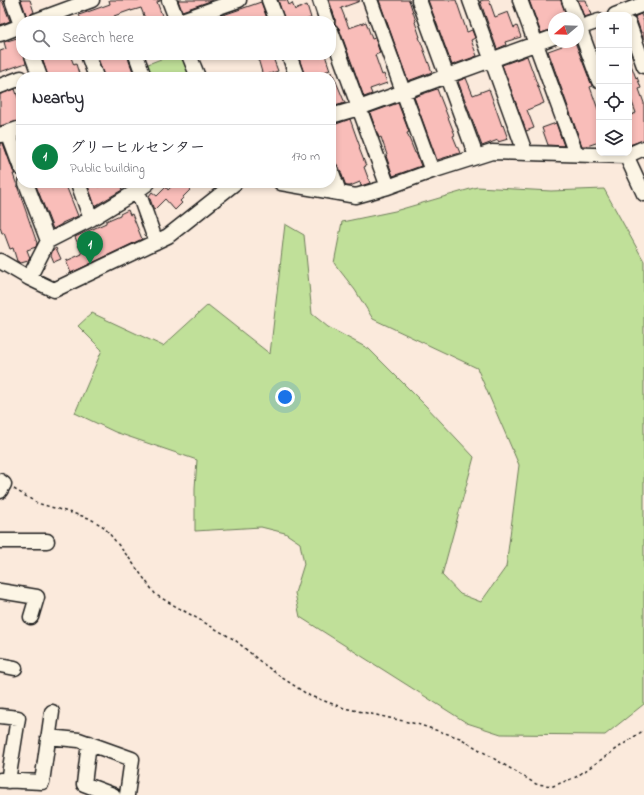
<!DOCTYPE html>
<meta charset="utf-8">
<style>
body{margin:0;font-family:"Indie Flower","Klee One",sans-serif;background:#f2f2f3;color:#2b2b33}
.controls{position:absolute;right:12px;top:12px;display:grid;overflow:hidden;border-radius:8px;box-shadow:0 2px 6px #0003}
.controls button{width:36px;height:36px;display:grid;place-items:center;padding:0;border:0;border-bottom:1px solid #e1e1e2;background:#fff;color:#2b2b33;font:20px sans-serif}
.compass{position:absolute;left:548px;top:12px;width:36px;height:36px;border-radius:50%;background:#fff;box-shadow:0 2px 6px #0003;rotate:251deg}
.you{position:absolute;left:285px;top:397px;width:14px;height:14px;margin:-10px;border:3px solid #fff;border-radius:50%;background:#1a73e8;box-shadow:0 0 0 6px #1a73e833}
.badge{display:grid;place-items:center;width:26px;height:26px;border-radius:50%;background:#0b8043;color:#fff;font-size:13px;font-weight:700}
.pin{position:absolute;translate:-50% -33px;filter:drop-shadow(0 1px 2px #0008)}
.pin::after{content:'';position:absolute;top:21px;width:14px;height:12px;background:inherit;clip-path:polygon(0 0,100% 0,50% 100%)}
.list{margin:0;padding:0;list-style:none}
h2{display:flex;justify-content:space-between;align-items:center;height:52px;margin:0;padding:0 16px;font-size:17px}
h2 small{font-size:13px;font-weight:400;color:#7c7c81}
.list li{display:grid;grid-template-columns:26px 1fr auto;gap:12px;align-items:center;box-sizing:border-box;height:64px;padding:0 16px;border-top:1px solid #e1e1e2}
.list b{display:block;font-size:15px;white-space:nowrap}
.list p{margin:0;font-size:13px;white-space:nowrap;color:#7c7c81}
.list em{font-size:13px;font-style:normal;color:#7c7c81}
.icon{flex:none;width:22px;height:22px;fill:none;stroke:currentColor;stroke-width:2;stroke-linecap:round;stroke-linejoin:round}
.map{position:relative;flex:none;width:644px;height:795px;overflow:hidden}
.search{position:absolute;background:#fff;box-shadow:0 2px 6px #0003;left:16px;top:16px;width:320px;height:44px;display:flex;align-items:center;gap:10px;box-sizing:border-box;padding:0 14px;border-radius:16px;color:#7c7c81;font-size:15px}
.panel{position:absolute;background:#fff;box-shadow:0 2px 6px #0003;left:16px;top:72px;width:320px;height:116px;border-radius:16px}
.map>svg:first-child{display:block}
.green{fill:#c0e099;stroke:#6e7e5a}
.building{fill:#f9bdb9;stroke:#1c1c1c}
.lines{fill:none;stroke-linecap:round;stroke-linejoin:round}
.minor-casing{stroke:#1c1c1c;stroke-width:17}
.path{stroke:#1c1c1c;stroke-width:1.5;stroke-dasharray:3 3;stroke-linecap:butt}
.minor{stroke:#fcf5e5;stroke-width:14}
</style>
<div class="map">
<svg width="644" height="795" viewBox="0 0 644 795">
<rect width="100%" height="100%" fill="#fbeadc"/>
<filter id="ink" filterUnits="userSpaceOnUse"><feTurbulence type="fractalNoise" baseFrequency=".025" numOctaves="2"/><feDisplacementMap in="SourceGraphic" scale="8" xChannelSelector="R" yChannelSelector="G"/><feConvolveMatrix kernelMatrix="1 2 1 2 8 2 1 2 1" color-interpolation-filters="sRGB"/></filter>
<g filter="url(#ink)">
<path class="green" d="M171,55H182L190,77H148L143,66Z
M477,187L551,191L604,189L644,261V704L605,735L501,734L467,723L300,617L295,593L304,564L300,543L285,533L261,527L195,531V488L197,460L115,432L75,413L102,350L78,326L92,313L163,346L208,305L270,354L285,224L304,235L312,314L328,327L369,349L426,406L474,457L442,575L460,594L481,602L506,567L519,465L477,368L373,319L355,290L334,263L342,222L395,211Z"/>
<path class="building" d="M0,0H2L10,21L0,25Z
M21,0H30L34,12L27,17Z
M109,0H160V1L157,2L164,21H146L141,8L131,11V10L114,16L116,21H82L79,15L110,4Z
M178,0H213L182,11Z
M278,0H287L289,5L292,3L295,10L307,5L311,18L302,21H285Z
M329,0H359L360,1L341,8L349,28L366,22L372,39L375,38L380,53L375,55L382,75L384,74L387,83L370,89L372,94L364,97L339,28L335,24V18Z
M379,0H409L416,21L415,22L420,37H419L432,72L408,81Z
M428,0H456L467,32L472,30L475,38L471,40L477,56L452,65Z
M484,0H489L495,17L508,12L514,28L517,26L521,37L505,42L506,45L497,49L480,1Z
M529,0H561L567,18H554V29L541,33Z
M578,0H586L591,15L584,17Z
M261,2L268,21H206Z
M641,14L644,22V41L637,21L634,17Z
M17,38L21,49V55H24L26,63L0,72V51L6,49L4,42Z
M561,42H575L592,86L590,87L599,112V142L587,146H582L548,51L562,46Z
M41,55H70L74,65L76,64L80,77H48Z
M97,55H109L110,57L116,55H128L129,61L135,77H104Z
M257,55H272L278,71L263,76Z
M298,55H325L330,70L315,75V77H305Z
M527,56L544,103L527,110L534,128L526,131L502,65Z
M629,62H630L636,78L637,77L641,88L639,89L644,103V140L629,145V116L636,113L629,94Z
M331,72H332L345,103L335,106L333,101L331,102Z
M466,78L473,95L489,89L502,126L503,125L508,139L498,142V140L482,146L459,84L458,81Z
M15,89L21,106V120L0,126V94Z
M437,89L455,135L453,136L460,153L437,160L414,97Z
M398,103L409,132L407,133L415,153H416L421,166L393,176L386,156L387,155L381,137L379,138L370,113Z
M350,119L360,147L359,148L366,166L364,167L370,183L361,186L360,182L350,186H346L339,167L335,163L334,159L331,160V126Z
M556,123L564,146L548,145L542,128Z
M0,143H3L13,171L15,174H13L37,243L36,247L27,250L30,258L28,261L21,263L17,261L13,248L10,249L4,233H2L0,227Z
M35,183H65L78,216L62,223V224L53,229Z
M87,183H97L98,187L110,183H120L122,190L95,206Z
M175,183H197L183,197V198L180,201L182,203L175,210L165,199L154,210L149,196L152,192L157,196L166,187L168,190Z
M128,210L130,215L132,214L142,239L71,273L66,261L82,254L75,237L106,223V221L120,215V214Z
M56,248L61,259L54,262L51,255L53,250Z"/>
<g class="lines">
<g class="minor-casing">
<path id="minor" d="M12,0L21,25
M169,0L177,21
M269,0L277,21
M320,0L327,21
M370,0L432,171
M419,0L476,156
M470,0L525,152
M520,0L576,154
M569,0L576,18
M615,15L644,4
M35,21L92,0
M179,21L239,0
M578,24L599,81
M629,24L644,66
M578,28L599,21
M331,31L388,187
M0,34L21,26
M32,55L40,77
M88,55L96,77
M136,55L144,77
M189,55L198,77
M289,55L297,77
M0,86L21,78
M331,116L359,108L554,37
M8,133L21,168
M0,135L21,128
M625,153L644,194
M331,170L339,192
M26,183L48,241
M78,183L91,219
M135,183L156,242
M281,183L356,196L388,187L432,171L492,152L626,156L644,148
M0,261L29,278L54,290L168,236L235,183
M29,278L48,241L91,219L137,191L148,183
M0,481L4,484L0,491
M0,541H47
M0,591L37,597L31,617
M0,665L15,668
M0,716L18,718L8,781
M48,737L79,740L132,759L127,795
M89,743L84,784L113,795
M0,780L42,782L52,712"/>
</g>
<path class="path" d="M14,489L37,503L89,518L104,527L129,558L156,595L235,640L262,663L281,677L310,696L344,708L417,724L460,738L536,784L553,786L576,777L644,730"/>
<use href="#minor" class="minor"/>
</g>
</g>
</svg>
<div class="controls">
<button>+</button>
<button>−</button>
<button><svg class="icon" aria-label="locate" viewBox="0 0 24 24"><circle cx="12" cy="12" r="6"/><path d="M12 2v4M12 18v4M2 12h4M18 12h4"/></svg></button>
<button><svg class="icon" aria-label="layers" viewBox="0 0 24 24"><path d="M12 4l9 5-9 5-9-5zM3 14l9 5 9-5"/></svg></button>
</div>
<svg class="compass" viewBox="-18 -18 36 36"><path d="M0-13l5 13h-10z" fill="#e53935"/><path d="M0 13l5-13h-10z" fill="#7c7c81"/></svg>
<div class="you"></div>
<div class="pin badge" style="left:90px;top:264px">1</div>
<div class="search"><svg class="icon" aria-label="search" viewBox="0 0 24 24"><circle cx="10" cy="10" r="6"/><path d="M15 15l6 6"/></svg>Search here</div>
<section class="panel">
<h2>Nearby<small></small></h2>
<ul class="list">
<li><span class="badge">1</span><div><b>グリーヒルセンター</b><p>Public building</p></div><em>170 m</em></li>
</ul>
</section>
</div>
